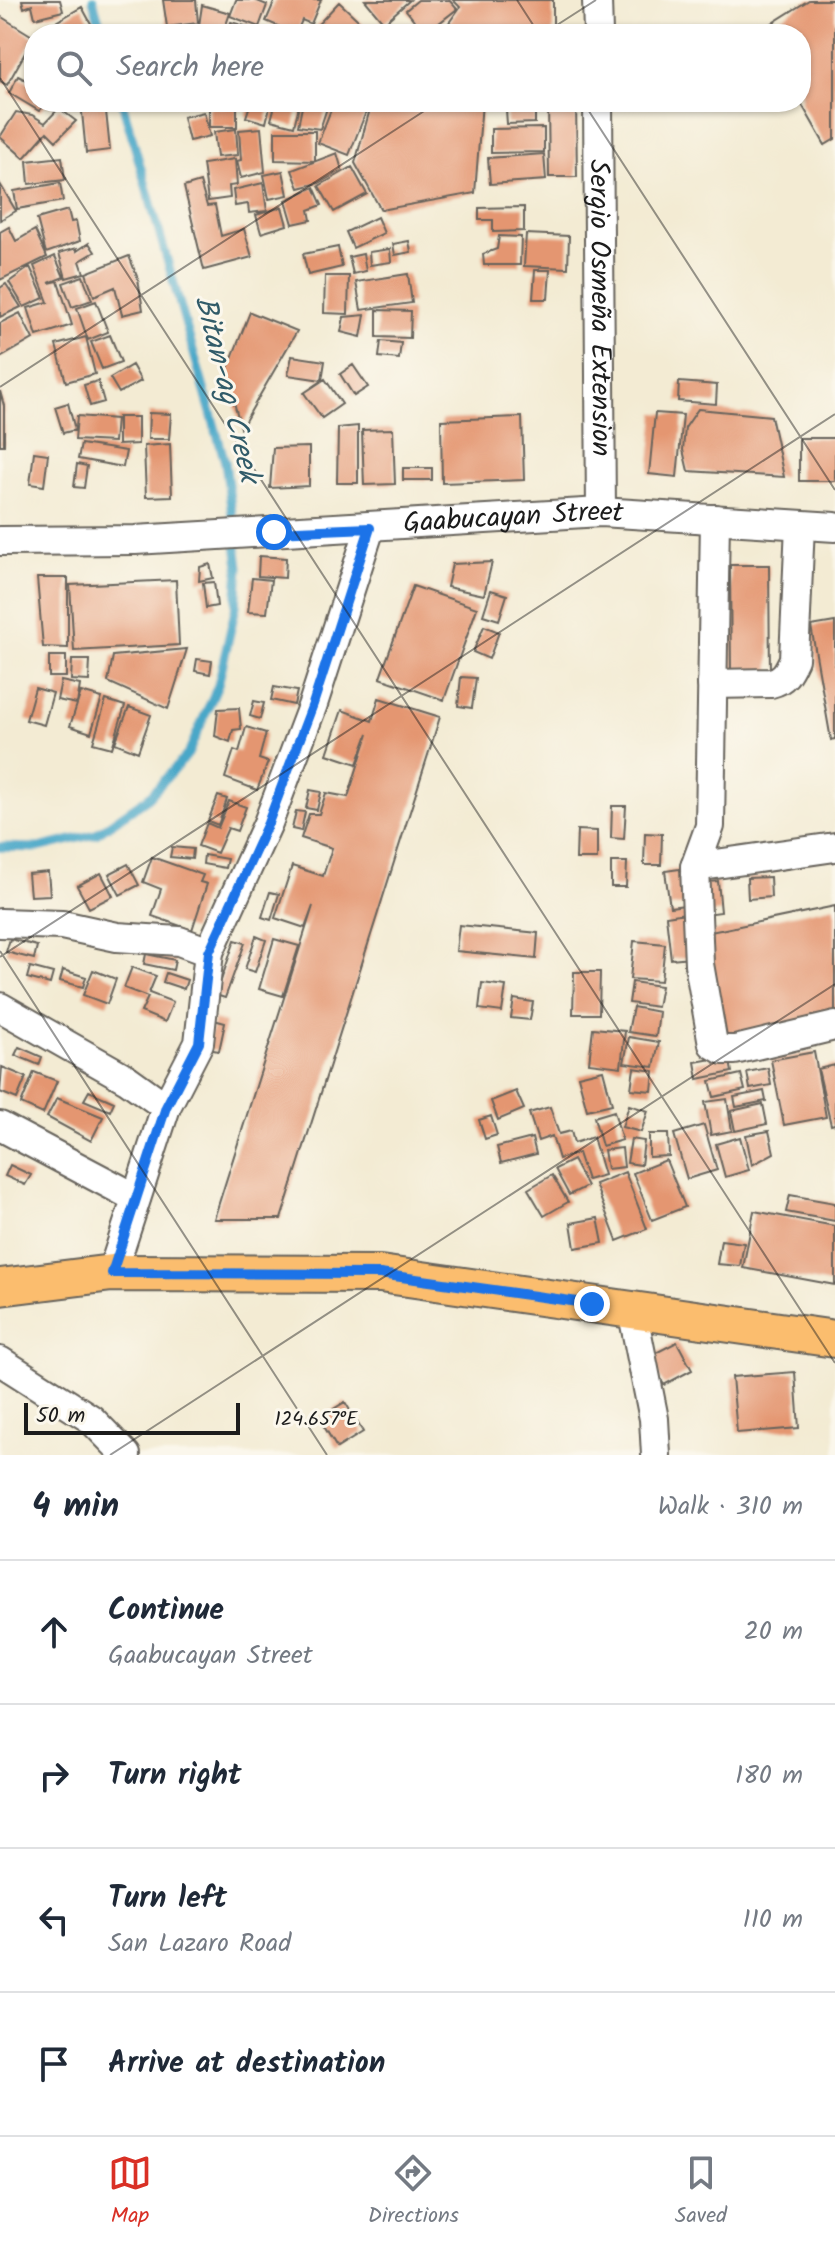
<!DOCTYPE html>
<meta charset="utf-8">
<style>
body{margin:0;font-family:Kalam,sans-serif;background:#f2f2f3;color:#1f2937}
.scale{position:absolute;left:24px;bottom:20px;width:216px;box-sizing:border-box;padding-left:8px;border:4px solid #1c1c1c;border-top:0;font-size:22px;line-height:28px;white-space:nowrap;color:#1c1c1c;-webkit-text-stroke:6px #fbf7ec;paint-order:stroke}
.stop{position:absolute;width:24px;height:24px;margin:-18px;border:6px solid #1a73e8;border-radius:50%;background:#fff}
.stop.end{background:#1a73e8;border-color:#fff;box-shadow:0 2px 8px #0008}
.list{margin:0;padding:0;list-style:none}
h2{display:flex;justify-content:space-between;align-items:center;height:104px;margin:0;padding:0 32px;font-size:34px}
h2 small{font-size:26px;font-weight:400;color:#747a83}
.list li{display:grid;grid-template-columns:52px 1fr auto;gap:24px;align-items:center;box-sizing:border-box;height:144px;padding:0 32px;border-top:2px solid #e0e1e3}
.list b{display:block;font-size:30px;white-space:nowrap}
.list p{margin:0;font-size:26px;white-space:nowrap;color:#747a83}
.list em{font-size:26px;font-style:normal;color:#747a83}
.icon{flex:none;width:44px;height:44px;fill:none;stroke:currentColor;stroke-width:2;stroke-linecap:round;stroke-linejoin:round}
.map{position:relative;flex:none;width:835px;height:1455px;overflow:hidden}
.search{position:absolute;background:#fff;box-shadow:0 2px 6px #0004;left:24px;right:24px;top:24px;height:88px;display:flex;align-items:center;gap:20px;box-sizing:border-box;padding:0 28px;border-radius:32px;color:#747a83;font-size:30px}
.sheet{height:680px;background:#fff}
nav{display:flex;justify-content:space-around;align-items:center;box-sizing:border-box;height:112px;border-top:2px solid #e0e1e3;background:#fff;font-size:22px;color:#747a83}
nav a{display:grid;justify-items:center;gap:4px}
nav .on{color:#d93025}
.map>svg:first-child{display:block}
.lines{fill:none;stroke-linecap:round;stroke-linejoin:round}
.stream{stroke:#4aa7c8;stroke-width:9}
.building{fill:#e49671}
.minor-casing{stroke:#67645c;stroke-width:32}
.major-casing{stroke:#67645c;stroke-width:40}
.minor{stroke:#fff;stroke-width:28}
.major{stroke:#fbbd6e;stroke-width:36}
.route{stroke:#1a73e8;stroke-width:10}
.ticks{fill:none;stroke:#1c1c1c;stroke-width:2;stroke-opacity:0.45}
.labels{text-anchor:middle;dominant-baseline:central;stroke-width:6;stroke-linejoin:round;paint-order:stroke}
.street-label{font-size:28px;fill:#1c1c1c;stroke:#fbf7ec}
.water-label{font-size:30px;font-style:italic;fill:#315b69;stroke:#fbf7ec}
.ticks-label{font-size:20px;text-anchor:middle;fill:#1c1c1c;stroke:#fbf7ec;stroke-width:6;stroke-linejoin:round;paint-order:stroke}
</style>
<div class="map">
<svg width="835" height="1455" viewBox="0 0 835 1455">
<rect width="100%" height="100%" fill="#fbf7ec"/>
<filter id="ink" filterUnits="userSpaceOnUse"><feTurbulence type="fractalNoise" baseFrequency=".0125" numOctaves="2"/><feDisplacementMap in="SourceGraphic" scale="16" xChannelSelector="R" yChannelSelector="G"/><feConvolveMatrix kernelMatrix="1 2 1 2 8 2 1 2 1" color-interpolation-filters="sRGB"/></filter>
<filter id="wash" filterUnits="userSpaceOnUse"><feTurbulence type="fractalNoise" baseFrequency=".006" numOctaves="4" result="noise"/><feDisplacementMap in="SourceGraphic" scale="32" xChannelSelector="R" yChannelSelector="G"/><feGaussianBlur stdDeviation="1.8" result="paint"/><feColorMatrix in="noise" values="0 0 0 0 0 0 0 0 0 0 0 0 0 0 0 0 0 1.4 0 .05"/><feComposite in="paint" operator="in"/></filter>
<g filter="url(#wash)">
<rect width="100%" height="100%" fill="#f3ebd3"/>
<g class="lines">
<path class="stream" d="M93,0L103,34
M0,847L38,848L96,834L149,797L188,754L218,685L236,606L239,567L225,462L122,102"/>
</g>
<g id="blocks">
<path class="building" d="M22,0H60L63,11L35,18L32,5L24,8Z
M163,0H196L198,23L167,27Z
M236,0H255L267,5L259,27L230,16Z
M275,0H321L311,24L302,20L296,34L266,21Z
M365,0H410L384,23Z
M418,0H449L457,9L425,34L406,10Z
M453,0H553V34H441L460,7Z
M809,0H835V139L825,145L801,103V34H755Z
M339,2L373,34H309Z
M202,5L230,13L223,34L199,26Z
M82,7L95,31L62,34L56,22Z
M0,16L34,37L7,85L0,81Z
M231,22L255,29L253,34H227Z
M18,76L34,84V102H48L39,111L9,93Z
M81,102H105L110,150L86,153Z
M251,102H271L266,123L246,117Z
M276,102H300L294,126L271,120Z
M303,102H329L320,129L298,126Z
M334,102L366,112L349,155L318,143Z
M372,102H482L475,193L381,210L355,163Z
M548,102H576L577,177H549Z
M209,107H237V127H209Z
M59,108L76,121L56,141L47,132L24,158L0,137L16,112L32,115L45,123Z
M506,110H535V123L507,124Z
M204,112L210,136L189,141L183,117Z
M261,128L265,172L241,178L237,161L241,160L239,130Z
M544,128V152L491,153V129Z
M236,129L238,155L217,157L214,132Z
M275,131H315V161L275,160Z
M337,153L342,170L319,183L299,188L292,170Z
M544,154L546,180L490,184L488,158Z
M62,157L65,180L29,184L27,161Z
M235,159L237,185L229,186L230,198L208,201L203,164Z
M352,167L367,194L334,212L319,186Z
M283,171L288,195L269,199L264,175Z
M200,182L207,206L215,205L221,236L244,229L252,257L204,270L184,187Z
M60,183L63,201L17,209L14,191Z
M263,183L267,211L249,213L248,204L235,206L233,190Z
M0,184L16,211L0,220Z
M314,187L322,205L309,210L311,220L293,224L286,200Z
M282,207L287,225L261,233L256,215Z
M524,207V231L493,232V220H479V208Z
M68,210L71,222L76,221L80,241L46,253L37,219Z
M377,217L384,233L353,248L346,232Z
M9,227L16,241L35,230L47,257L0,280V232Z
M526,234L569,236L568,268L524,266Z
M499,236L521,237L520,265H484L483,254L497,249Z
M409,241L411,252L395,255L393,244Z
M89,243L95,252L80,261L84,273L66,278L59,253L77,248V251Z
M338,247L342,267L308,275L303,254Z
M390,249L391,262L370,265L369,252Z
M363,254L366,271L353,274L349,257Z
M55,256L64,277L49,283L58,281L72,325L37,336L28,308L48,302L34,266Z
M129,256L138,279L143,310L122,315L115,287L94,296L86,273Z
M30,267L44,298L24,307L9,282Z
M535,270H550L548,299H533Z
M408,274L412,303L361,310L356,282Z
M83,276L92,300L72,307L63,283Z
M325,276H349L348,314L324,313Z
M6,284L21,307L0,317V288Z
M96,301L108,332L88,340L77,308Z
M377,310L411,311L410,338L377,337Z
M250,312L297,331L241,428L226,373Z
M20,313L33,339L0,358V323Z
M365,315L361,337L341,332L344,317Z
M110,335L121,362L102,369L91,342Z
M86,337L95,374L66,382L56,345Z
M381,341L401,343L399,359L379,357Z
M292,356L325,361L322,380L288,375Z
M132,365L141,381L119,393L110,378Z
M353,365L368,387L354,396L340,374Z
M325,379L342,404L322,418L304,393Z
M98,381L104,402L90,406L84,385Z
M679,382L717,385L716,404L678,401Z
M0,391L4,406V445H0Z
M68,403L75,430L63,433L55,407Z
M698,409L771,416L784,477L688,471L683,450L685,428Z
M149,413L171,414L169,439H148Z
M655,413L683,415L677,477L649,474Z
M77,416L116,419L114,442L75,440Z
M118,417H138V444L118,445Z
M522,417L524,480L442,483L441,420Z
M358,426V483H337L338,428Z
M393,429L395,484L364,485L362,430Z
M799,438H835V481H799Z
M81,444L126,451L123,467L78,459Z
M170,444L172,496L146,497L144,446Z
M309,447V486L270,488L273,448Z
M34,452L48,454L44,486L30,484Z
M77,464L87,466L84,488L74,487Z
M403,468H432V480H403Z
M259,556L286,558L285,578L258,576Z
M492,562L484,595L447,587L452,564Z
M210,564L213,578L199,581L200,567Z
M730,565H769L770,677H731Z
M37,578H68V648L43,647Z
M252,578L271,580L267,613L248,612Z
M176,580L179,645L74,651L70,585Z
M214,582L217,606L206,608L203,583Z
M413,586L477,608L444,700L380,678Z
M491,590L507,595L499,620L483,615Z
M835,622V739L831,740L811,626Z
M484,626L499,632L489,659L473,652Z
M187,649L168,709L108,682L113,656Z
M49,656H66V677H49Z
M197,659L212,661L210,674L195,671Z
M72,660H90L89,681L71,680Z
M461,677L476,678L472,708L458,706Z
M61,681L80,685L77,704L57,700Z
M274,687L297,691L294,705L271,700Z
M35,688L53,693L44,725L26,720Z
M81,692L102,698L91,733L70,726Z
M379,698L440,717L281,1219H214L313,906L305,928L275,918L292,866L323,876L332,848L301,838L309,814H319L326,793L348,797L368,734L357,764L327,754L342,710L372,721Z
M106,700L125,706L112,748L93,743Z
M254,701L264,703L260,719L250,716Z
M129,707L151,715L138,752L115,743Z
M239,708L241,729L233,730L230,742L215,736L218,709Z
M246,727L266,733L259,759L268,762L257,790L225,778L234,750L239,752Z
M310,790L321,792L317,810L306,808Z
M218,796L227,799L218,825L208,821Z
M229,801L246,807L237,831L228,828L217,853L198,846L207,823L218,828Z
M612,806H626L624,839L611,838Z
M296,811L305,812L301,831L292,829Z
M577,830L597,831V859H576Z
M645,833L662,834L661,865H644Z
M172,847L193,849L192,859L170,857Z
M204,855L227,859L225,868L203,864Z
M152,857L203,875L200,882L207,884L192,930L152,916L161,889L143,882Z
M611,862H627L626,887H611Z
M128,864L139,885L120,895L109,874Z
M687,868L692,904L670,907L665,871Z
M48,872L50,895L30,896L28,874Z
M101,873L113,896L89,908L77,886Z
M770,877L771,897L748,899L747,878Z
M718,881L721,912L706,914L702,883Z
M270,892L279,894L271,920L262,917Z
M835,906V1018L724,1042L701,934Z
M686,913L690,957L671,959L666,916Z
M459,925L538,933L536,959L456,951Z
M256,936L266,940L255,972L245,969Z
M10,939L37,946L34,959L6,952Z
M274,939L299,946L283,996L259,989Z
M235,940L245,943L225,998L216,995Z
M634,941L665,944L661,981L630,979Z
M146,954L175,960L173,970L144,964Z
M30,967L53,973L50,984L27,978Z
M132,967L156,976L149,993L173,1002L165,1022L141,1012L148,997L124,988Z
M63,970L86,977L83,987L60,981Z
M93,970L116,979L107,1004L83,995Z
M574,972H600L599,1014H573Z
M166,973L187,980L184,989L163,982Z
M632,982L661,986L657,1007L629,1003Z
M482,983L506,986L502,1012L479,1009Z
M514,999L533,1002L530,1020L511,1018Z
M633,1007L659,1012L656,1036L628,1032Z
M214,1020L225,1023L219,1051L207,1049Z
M593,1028L625,1031L621,1067L589,1063Z
M629,1037L659,1042L654,1067L624,1063Z
M19,1047L42,1057L39,1065L15,1055Z
M814,1052L826,1117L784,1125L771,1060Z
M729,1056L732,1072L698,1079L695,1062Z
M835,1065V1124L831,1125L818,1069Z
M2,1067L26,1077L17,1099L0,1092Z
M634,1068L654,1071L652,1091L631,1089Z
M768,1068L771,1085L750,1089L747,1072Z
M603,1070L612,1104L587,1110L578,1076Z
M34,1072L57,1081L43,1114L21,1104Z
M741,1074L745,1090L714,1097L710,1081Z
M89,1091L114,1102L110,1111L84,1100Z
M516,1091L524,1109L498,1120L491,1101Z
M764,1091L766,1101L736,1107L734,1097Z
M57,1098L103,1117L91,1141L47,1117Z
M727,1099L732,1131L711,1135L705,1102Z
M763,1104L767,1124L735,1131L731,1111Z
M629,1105L648,1111L641,1132L622,1127Z
M550,1107L559,1134L571,1131L574,1143L593,1137L604,1175L587,1180L578,1153L559,1159L552,1136L538,1141L529,1113Z
M614,1111L622,1140L602,1146L594,1117Z
M491,1116L497,1135L485,1139L479,1120Z
M704,1125L717,1170L687,1179L674,1134Z
M769,1131L774,1153L752,1165L746,1135Z
M649,1134H668L669,1156L649,1157Z
M740,1137L749,1170L725,1177L716,1144Z
M532,1138L536,1154L501,1163L497,1147Z
M631,1139L644,1141L641,1165L627,1163Z
M622,1148L624,1167L607,1169L604,1150Z
M573,1160L587,1186L569,1195L555,1169Z
M666,1160L685,1207L652,1220L633,1173Z
M10,1165L31,1175L25,1185L5,1176Z
M625,1172L647,1229L617,1241L595,1184Z
M552,1175L568,1202L544,1216L528,1189Z
M790,1195L835,1203V1221L786,1212Z
M754,1211L835,1226V1285L743,1268Z
M598,1218L603,1243L575,1248L571,1223Z
M721,1240L744,1243L740,1266L717,1264Z
M677,1342L692,1370L664,1385L648,1357Z
M795,1372L799,1428L737,1433L732,1377Z
M345,1402L363,1432L337,1448L319,1418Z"/>
</g>
</g>
<g filter="url(#ink)">
<use href="#blocks" fill-opacity="0" stroke="#67645c" stroke-width="2"/>
<g class="lines">
<g class="minor-casing">
<g id="minor">
<path d="M597,0L598,34"/>
<path id="s1" d="M598,102L601,512"/>
<path d="M715,519L710,826L695,867L835,847"/>
<path id="s2" d="M0,541L135,540L601,512L835,527"/>
<path d="M712,684L771,683C784,680 788,672 794,659L800,525"/>
<path d="M695,867L699,964L713,1044L723,1050H735L835,1026"/>
<path d="M0,923L62,925L117,937L179,941L209,952"/>
<path d="M0,1007L127,1079L166,1107L112,1273"/>
<path d="M166,1107L199,1043L209,952L268,823L313,704L370,528"/>
<path d="M0,1126L136,1198"/>
<path d="M632,1309L654,1419L656,1455"/>
<path d="M0,1361L91,1419L126,1455"/>
</g>
</g>
<g class="major-casing">
<path id="major" d="M0,1287L112,1273L380,1274L835,1339"/>
</g>
<use href="#minor" class="minor"/>
<use href="#major" class="major"/>
</g>
</g>
<g class="lines" filter="url(#ink)">
<path class="route" d="M274,532L370,528L313,704L268,823L209,952L199,1043L166,1107L112,1273L380,1274L592,1304"/>
</g>
<path class="ticks" d="M517,0L539,34M543,34L596,0M0,78L835,1363M583,102L835,490M0,387L438,102M0,951L327,1455M0,957L835,414M110,1455L835,984"/>
<g class="labels">
<g class="street-label">
<text stroke="none"><textPath href="#s1" startOffset="206">Sergio Osmeña Extension</textPath></text>
<text stroke="none"><textPath href="#s2" startOffset="514">Gaabucayan Street</textPath></text>
</g>
<g class="water-label">
<text transform="translate(226 389) rotate(76)">Bitan-ag Creek</text>
</g>
</g>
<g class="ticks-label">
<text x="316" y="1425">124.657°E</text>
</g>
</svg>
<div class="scale">50 m</div>
<div class="stop" style="left:274px;top:532px"></div>
<div class="stop end" style="left:592px;top:1304px"></div>
<div class="search"><svg class="icon" aria-label="search" viewBox="0 0 24 24"><circle cx="10" cy="10" r="6"/><path d="M15 15l6 6"/></svg>Search here</div>
</div>
<section class="sheet">
<h2>4 min<small>Walk · 310 m</small></h2>
<ul class="list">
<li><svg class="icon" aria-label="ahead" viewBox="0 0 24 24"><path d="M12 20V5M6 11l6-6 6 6"/></svg><div><b>Continue</b><p>Gaabucayan Street</p></div><em>20 m</em></li>
<li><svg class="icon" aria-label="right" viewBox="0 0 24 24"><path d="M7 20v-9h11M14 6l5 5-5 5"/></svg><div><b>Turn right</b></div><em>180 m</em></li>
<li><svg class="icon" aria-label="left" viewBox="0 0 24 24"><path d="M17 20v-9H6M10 6l-5 5 5 5"/></svg><div><b>Turn left</b><p>San Lazaro Road</p></div><em>110 m</em></li>
<li><svg class="icon" aria-label="arrive" viewBox="0 0 24 24"><path d="M6 21V4h12l-3 4 3 4H6"/></svg><div><b>Arrive at destination</b></div></li>
</ul>
</section>
<nav>
<a class="on"><svg class="icon" aria-label="map" viewBox="0 0 24 24"><path d="M3 6l6-2 6 2 6-2v14l-6 2-6-2-6 2zM9 4v14M15 6v14"/></svg>Map</a>
<a><svg class="icon" aria-label="directions" viewBox="0 0 24 24"><path d="M12 3l9 9-9 9-9-9zM9 14v-3h6M13 9l2 2-2 2"/></svg>Directions</a>
<a><svg class="icon" aria-label="saved" viewBox="0 0 24 24"><path d="M7 4h10v16l-5-4-5 4z"/></svg>Saved</a>
</nav>
